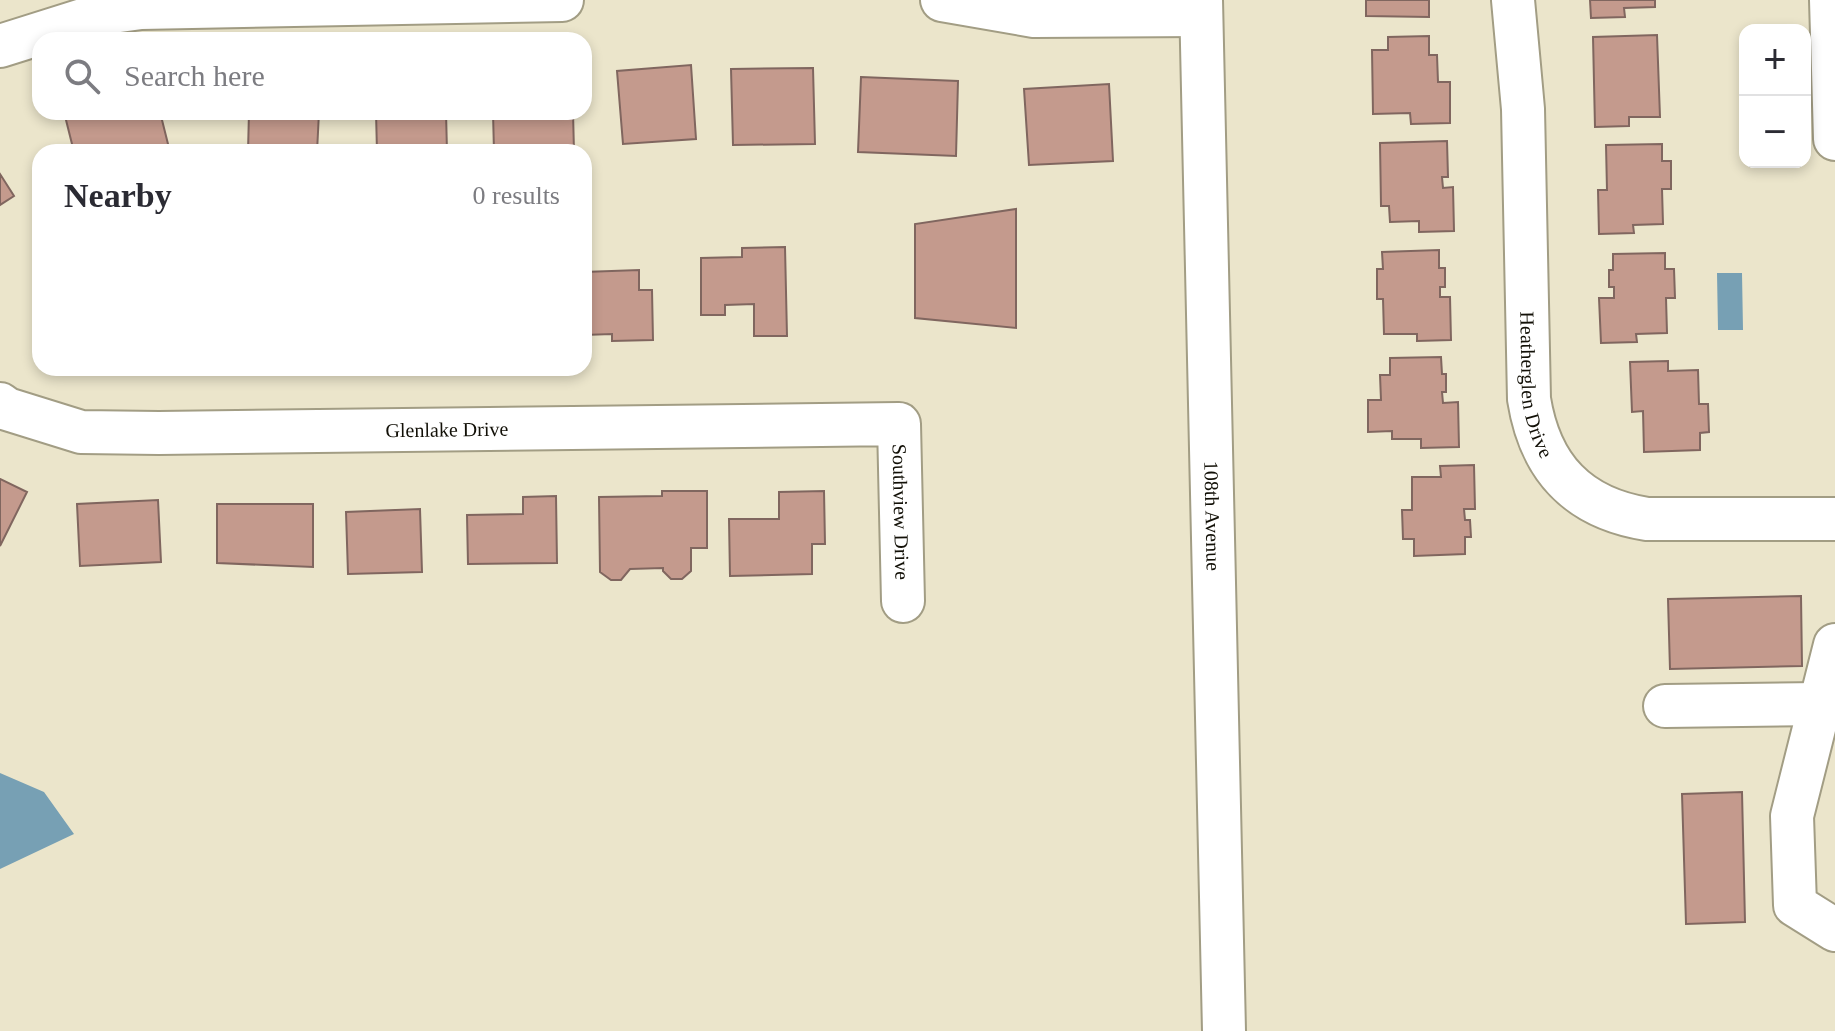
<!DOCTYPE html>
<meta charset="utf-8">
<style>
body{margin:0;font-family:Georgia,serif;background:#f7f7f7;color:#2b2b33}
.controls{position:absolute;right:24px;top:24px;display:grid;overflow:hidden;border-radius:16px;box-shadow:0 4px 12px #0003}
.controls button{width:72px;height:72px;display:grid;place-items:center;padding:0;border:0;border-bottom:2px solid #e1e1e2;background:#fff;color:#2b2b33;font:40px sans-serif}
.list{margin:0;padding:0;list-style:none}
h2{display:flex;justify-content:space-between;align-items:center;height:104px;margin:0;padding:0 32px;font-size:34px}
h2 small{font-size:26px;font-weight:400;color:#7c7c81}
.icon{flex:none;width:44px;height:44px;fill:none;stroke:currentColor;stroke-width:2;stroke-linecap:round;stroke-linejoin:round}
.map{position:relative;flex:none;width:1835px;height:1031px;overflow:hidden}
.search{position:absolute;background:#fff;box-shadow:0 4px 12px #0003;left:32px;top:32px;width:560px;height:88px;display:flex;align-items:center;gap:20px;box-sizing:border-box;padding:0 28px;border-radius:24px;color:#7c7c81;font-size:30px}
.panel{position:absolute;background:#fff;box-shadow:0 4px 12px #0003;left:32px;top:144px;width:560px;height:232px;border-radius:24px}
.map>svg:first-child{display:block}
.water{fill:#77a0b4}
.building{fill:#c49a8d;stroke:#80665f;stroke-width:2}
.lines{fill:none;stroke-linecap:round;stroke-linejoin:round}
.minor-casing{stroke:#a29d84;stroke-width:46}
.minor{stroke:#fff;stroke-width:42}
.labels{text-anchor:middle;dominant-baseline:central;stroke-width:7;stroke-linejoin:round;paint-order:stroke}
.street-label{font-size:20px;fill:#121007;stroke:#ebe5cb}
</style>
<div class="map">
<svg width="1835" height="1031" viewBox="0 0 1835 1031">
<rect width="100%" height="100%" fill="#ebe5cb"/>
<path class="water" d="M1717,273H1742L1743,330H1718Z
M0,773L44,792L74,834L0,869Z"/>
<path class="building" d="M1366,0H1429V17L1366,16Z
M1590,0H1655V7L1624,8L1625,17L1591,18Z
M1657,35L1660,117H1629V126L1595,127L1593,37Z
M1429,36V55H1437L1438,82H1450V123L1411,124L1410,113L1373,114L1372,50H1388V37Z
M691,65L696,139L623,144L617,71Z
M813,68L815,144L733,145L731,69Z
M861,77L958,81L956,156L858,152Z
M1109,84L1113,161L1029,165L1024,89Z
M64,112H160L170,152H74Z
M249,112H319L317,152H248Z
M376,112H446L447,152H377Z
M493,112H573L574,152H494Z
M1447,141L1448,177H1442L1443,188L1453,187L1454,231L1419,232V221L1390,222L1389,206H1381L1380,143Z
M1662,144V161H1671V189H1662L1663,224L1633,225L1634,233L1599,234L1598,190H1607L1606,145Z
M0,174L14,196L0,205Z
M1016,209V328L915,318V224Z
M785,247L787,336H754V304L725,305V315H701V258L742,257V248Z
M1439,250V268H1445V287H1440V297H1450L1451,340L1417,341V334H1384L1383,299H1377V269H1383L1382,252Z
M1665,253V269H1674L1675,298H1666L1667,333L1636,334L1637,342L1601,343L1599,298H1614V287H1609V270H1613V254Z
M639,270V290H652L653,340L612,341V334L584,335V272Z
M1441,357L1442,374H1446V392H1442L1443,403L1458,402L1459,447L1421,448V439H1392V431L1368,432V400H1381L1380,375H1390V358Z
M1668,361V371L1698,370L1699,404H1708L1709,432L1700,433V450L1644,452L1643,411L1632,412L1630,362Z
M1474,465L1475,509H1464L1465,520H1470L1471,537H1465V554L1414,556V539H1403L1402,510H1412V477H1441L1440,466Z
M0,479L27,492L0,546Z
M662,491H707V548H691V571L682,579H671L663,571V568L630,569L621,580H611L600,572L599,497L662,496Z
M824,491L825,544H812V574L730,576L729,519H779V492Z
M556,496L557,563L468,564L467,515L523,514V497Z
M158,500L161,562L80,566L77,504Z
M217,504H313V567L217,563Z
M420,509L422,572L348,574L346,512Z
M1801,596L1802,666L1670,669L1668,599Z
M1742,792L1745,922L1686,924L1682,794Z"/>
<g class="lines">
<g class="minor-casing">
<g id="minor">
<path d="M942,0L1034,16L1201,15"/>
<path id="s1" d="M1201,0L1224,1031"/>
<path id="s2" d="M1513,0L1523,109L1529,399C1540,468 1578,508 1647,519H1835"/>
<path d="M1831,0L1835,139"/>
<path d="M0,46L105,13L141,8L562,0"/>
<path id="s3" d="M0,404L7,409L81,432L159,433L899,424L903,601"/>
<path d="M1835,645L1792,816L1795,905L1835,930"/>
<path d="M1665,706L1820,704"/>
</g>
</g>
<use href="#minor" class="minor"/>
</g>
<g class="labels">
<g class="street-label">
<text stroke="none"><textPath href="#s2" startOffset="386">Heatherglen Drive</textPath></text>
<text stroke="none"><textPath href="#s3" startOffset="452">Glenlake Drive</textPath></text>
<text stroke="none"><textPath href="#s3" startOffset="992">Southview Drive</textPath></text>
<text stroke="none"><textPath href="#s1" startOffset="516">108th Avenue</textPath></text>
</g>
</g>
</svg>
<div class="controls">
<button>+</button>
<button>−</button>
</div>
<div class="search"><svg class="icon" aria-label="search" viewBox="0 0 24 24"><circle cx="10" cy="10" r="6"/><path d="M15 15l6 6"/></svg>Search here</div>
<section class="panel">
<h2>Nearby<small>0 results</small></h2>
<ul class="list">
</ul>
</section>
</div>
